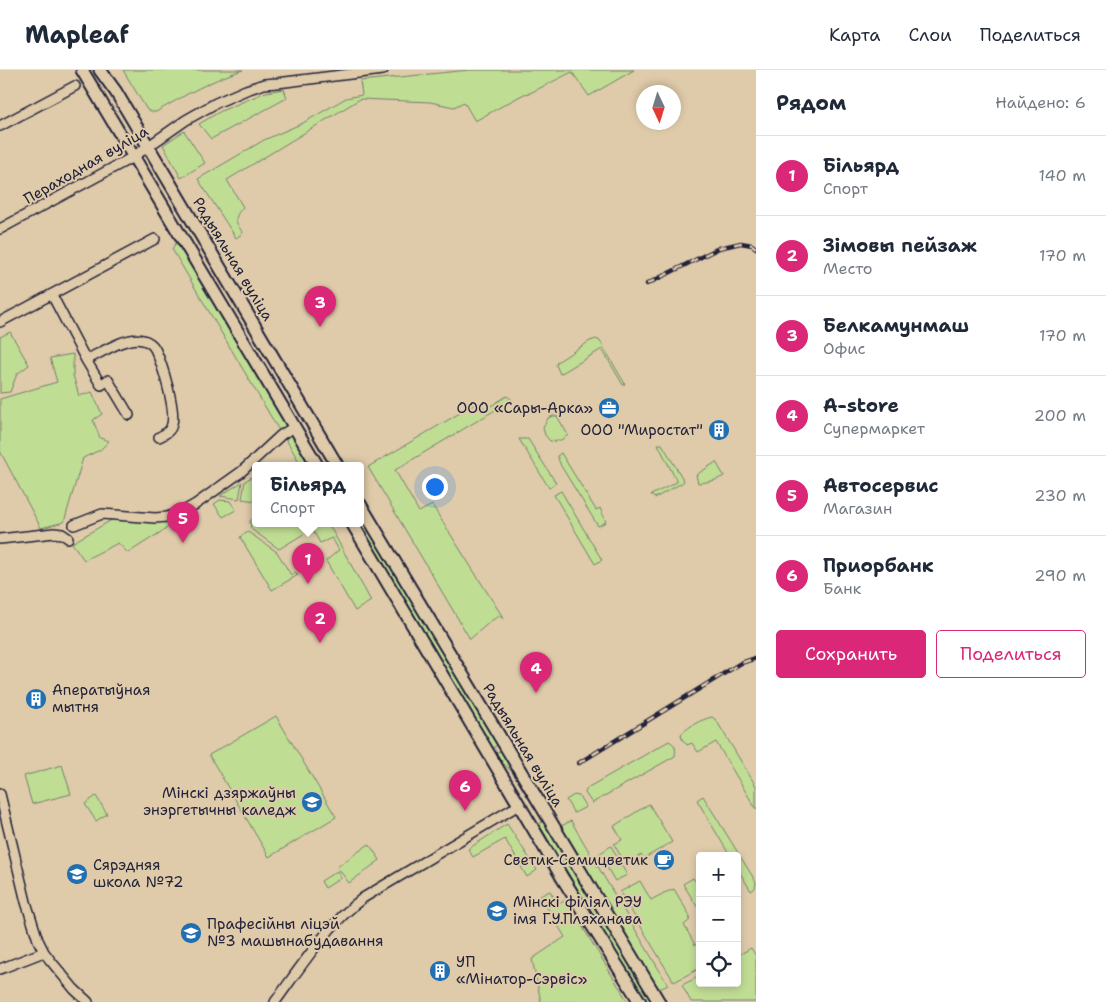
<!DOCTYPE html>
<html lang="ru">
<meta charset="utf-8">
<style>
body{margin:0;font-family:"Shantell Sans",sans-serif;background:#f6f6f7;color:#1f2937}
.controls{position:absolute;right:15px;bottom:15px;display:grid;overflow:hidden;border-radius:5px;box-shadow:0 2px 8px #0003}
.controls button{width:45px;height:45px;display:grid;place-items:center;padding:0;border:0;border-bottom:1px solid #e0e1e3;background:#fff;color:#1f2937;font:25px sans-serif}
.compass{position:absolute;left:636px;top:15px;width:45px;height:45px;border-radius:50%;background:#fff;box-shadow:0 2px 8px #0003;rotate:176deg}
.you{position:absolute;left:434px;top:416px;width:18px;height:18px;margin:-12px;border:4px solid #fff;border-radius:50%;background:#1a73e8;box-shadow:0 0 0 8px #1a73e833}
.badge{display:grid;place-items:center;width:32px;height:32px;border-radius:50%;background:#db2777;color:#fff;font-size:16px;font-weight:700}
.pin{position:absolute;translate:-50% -41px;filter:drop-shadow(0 1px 2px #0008)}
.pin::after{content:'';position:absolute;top:26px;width:18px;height:15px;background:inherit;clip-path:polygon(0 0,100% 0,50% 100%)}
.popup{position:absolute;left:252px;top:392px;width:112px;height:65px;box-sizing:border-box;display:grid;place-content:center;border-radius:5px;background:#fff;filter:drop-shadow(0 1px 4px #0005);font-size:16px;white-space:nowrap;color:#747a83}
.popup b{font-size:19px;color:#1f2937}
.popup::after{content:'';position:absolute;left:50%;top:100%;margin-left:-10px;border:10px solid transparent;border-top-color:#fff}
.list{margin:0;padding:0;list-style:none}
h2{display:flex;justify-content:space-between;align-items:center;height:65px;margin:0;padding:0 20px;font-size:21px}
h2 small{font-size:16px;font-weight:400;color:#747a83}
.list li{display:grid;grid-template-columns:32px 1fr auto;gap:15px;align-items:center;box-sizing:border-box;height:80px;padding:0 20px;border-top:1px solid #e0e1e3}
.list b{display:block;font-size:19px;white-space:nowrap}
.list p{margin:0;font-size:16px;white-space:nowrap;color:#747a83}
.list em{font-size:16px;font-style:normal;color:#747a83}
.actions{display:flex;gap:10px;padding:15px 20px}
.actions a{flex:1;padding:11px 0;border:1px solid #db2777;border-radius:5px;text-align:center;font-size:18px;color:#db2777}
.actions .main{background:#db2777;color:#fff}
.icon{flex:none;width:28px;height:28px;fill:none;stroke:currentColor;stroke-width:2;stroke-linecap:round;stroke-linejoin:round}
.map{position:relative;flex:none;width:756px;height:932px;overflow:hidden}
header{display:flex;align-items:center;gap:30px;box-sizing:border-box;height:70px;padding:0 25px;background:#fff;border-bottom:1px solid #e0e1e3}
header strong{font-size:24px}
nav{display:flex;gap:28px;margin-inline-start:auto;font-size:18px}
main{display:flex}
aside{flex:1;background:#fff}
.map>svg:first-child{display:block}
.green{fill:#c0dd94;stroke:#718068}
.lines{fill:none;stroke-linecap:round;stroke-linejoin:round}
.minor-casing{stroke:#22223b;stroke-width:12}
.major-casing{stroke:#22223b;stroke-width:15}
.minor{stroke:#dfcbaa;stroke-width:9}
.major{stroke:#dfcbaa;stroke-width:11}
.rail-casing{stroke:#22223b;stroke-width:4.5}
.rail{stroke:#dfcbaa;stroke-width:2.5;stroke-dasharray:8;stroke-linecap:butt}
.labels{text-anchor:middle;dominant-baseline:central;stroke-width:4;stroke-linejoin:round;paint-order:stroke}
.street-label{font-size:15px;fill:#22223b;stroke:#dfcbaa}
.poi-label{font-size:15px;fill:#22223b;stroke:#dfcbaa;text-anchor:start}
</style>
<header>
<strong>Mapleaf</strong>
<nav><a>Карта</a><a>Слои</a><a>Поделиться</a></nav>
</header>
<main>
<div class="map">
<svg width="756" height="932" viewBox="0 0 756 932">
<rect width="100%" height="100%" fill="#dfcbaa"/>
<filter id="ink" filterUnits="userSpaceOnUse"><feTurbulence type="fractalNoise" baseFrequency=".02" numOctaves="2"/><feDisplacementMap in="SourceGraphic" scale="10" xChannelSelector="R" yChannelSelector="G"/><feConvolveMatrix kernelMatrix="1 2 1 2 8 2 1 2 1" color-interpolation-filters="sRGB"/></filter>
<g filter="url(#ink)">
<path class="green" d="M123,0H243C211,10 185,25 156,42H152L147,40Z
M469,0H634L589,26L572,2L530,23L524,24L475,51L464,32L454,37L430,32L360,29L227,110L243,137C233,148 235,152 243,163L236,168L198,109L264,70L303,53L346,28L362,25L360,11Z
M284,19L287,28L211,69L199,54L221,41L266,22Z
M184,61L205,93L181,108L163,75Z
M176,173L188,190L287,356L280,362L172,179Z
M10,262L29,295L17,304L10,322L0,323V267Z
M596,269L600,271L625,314L623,315L602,279L560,304L556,295L557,292L590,271Z
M73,284V305L79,326L92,322L102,344L93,350L100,368L109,371L100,380L83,388L64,452L41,458L0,381V329L57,312L50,288Z
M507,326L512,330L395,400L419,442L432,435L504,549L499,546L491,551L470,569L368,397L477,333L486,339Z
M553,346H557L568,365C562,370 558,372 550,371L545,365L543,358L548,348Z
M290,363L295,366L312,395H301L284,366Z
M519,369H528L556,413L549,418Z
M658,374H662L684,411L682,413L655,428L651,425L677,412Z
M561,383L596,440L600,438L606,452L598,456L561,396L557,386Z
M716,392L724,406C715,411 708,412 698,413L696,405Z
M255,405V431L242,429L245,411Z
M242,412L239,429L220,426Z
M561,421L602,490L595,494L554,425Z
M220,430L230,431L236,440L223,447L214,434Z
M361,441L499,674L493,678L360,453Z
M255,447L256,453H328L371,531L355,541L326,491L339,480L332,468L320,473L312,459L279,479L251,459L250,451Z
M115,448L175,453L128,483L118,473L84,490L72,473Z
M248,462L277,482L291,505L295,502L298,505L272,520L240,467Z
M276,646L336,747L269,787L209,685Z
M712,647L716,650L756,716V739L716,672L698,682L692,673L687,675L682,669L681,664C691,655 700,650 712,647Z
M669,671C676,675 676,678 675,686L592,733L585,723L587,718Z
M502,680L536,736L534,737L512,702L502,692L496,683Z
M62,695L71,724L32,734L24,706Z
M574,725L579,726L586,737L574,743L566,730Z
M96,726L107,744L96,751L85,734Z
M703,726L756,812L755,818L751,821L737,798V786H730L697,730Z
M649,734L672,772L643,789L641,785L625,794L614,774L622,770L614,756Z
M544,751L653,932H645L539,754Z
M571,751L668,915L662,918H658L561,756Z
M507,754L537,800L527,807L505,769L473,787L468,779Z
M369,774L380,790L349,813L337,797Z
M611,776L627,805L615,811L599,784Z
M337,801L341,808L325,818L321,811Z
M693,808L700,818V841L683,814Z
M640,811L651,830L664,823L674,819L690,846L689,851L684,855L695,875L700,873V898L674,912L620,822Z
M550,821L558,835L565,830L582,856L628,932H541L532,889L565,867L540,826Z
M751,878L756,886V932H691L682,915L700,906V913H737V886Z"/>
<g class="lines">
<g class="minor-casing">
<path id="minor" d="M0,56L75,16
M0,159L133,87L186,50L216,33L246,20L264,14L277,13L383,0
M52,225L86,290L101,315L108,310L129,345
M0,252L155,169
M86,290C101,283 127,265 143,270C148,271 153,275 155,279C162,293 176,339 172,354C171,361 165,364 159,367
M74,455L102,444L155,448L167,447L182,442L196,434L241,402L281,365L294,357
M0,469L54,463L62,464L68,468
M0,724L26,832L38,870L44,882L50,890L74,919L88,932
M0,899L44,882
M275,932C300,898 328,854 363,828L519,735"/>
</g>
<g class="major-casing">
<path id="major" d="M82,0L317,395
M100,0L116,22L337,395
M360,434L659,932
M352,453L563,809L640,932"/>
</g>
<use href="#minor" class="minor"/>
<use href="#major" class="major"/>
<g class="rail-casing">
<path id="rail" d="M647,214L719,178L741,173L752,175L756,178
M579,693L741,593L756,588"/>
</g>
<use href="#rail" class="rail"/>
</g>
</g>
<defs>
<g id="office-disc" transform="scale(1.125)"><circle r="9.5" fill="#1f6fb2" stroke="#dfcbaa"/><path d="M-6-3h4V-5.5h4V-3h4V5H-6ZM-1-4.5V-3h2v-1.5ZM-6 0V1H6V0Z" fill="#fff"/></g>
<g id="building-disc" transform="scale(1.125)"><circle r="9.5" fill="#1f6fb2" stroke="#dfcbaa"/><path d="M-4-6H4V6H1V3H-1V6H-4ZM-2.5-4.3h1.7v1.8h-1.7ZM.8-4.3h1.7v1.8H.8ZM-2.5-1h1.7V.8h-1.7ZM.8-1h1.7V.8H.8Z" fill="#fff"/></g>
<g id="university-disc" transform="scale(1.125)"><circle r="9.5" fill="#1f6fb2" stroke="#dfcbaa"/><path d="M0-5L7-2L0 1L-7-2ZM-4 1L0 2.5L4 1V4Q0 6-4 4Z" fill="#fff"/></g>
<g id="cafe-disc" transform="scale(1.125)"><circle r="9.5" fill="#1f6fb2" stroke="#dfcbaa"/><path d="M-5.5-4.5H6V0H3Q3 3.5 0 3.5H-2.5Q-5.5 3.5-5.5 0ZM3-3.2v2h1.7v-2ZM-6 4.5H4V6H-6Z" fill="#fff"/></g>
<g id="school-disc" transform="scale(1.125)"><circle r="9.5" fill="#1f6fb2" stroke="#dfcbaa"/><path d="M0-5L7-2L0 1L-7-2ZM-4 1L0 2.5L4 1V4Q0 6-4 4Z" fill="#fff"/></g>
</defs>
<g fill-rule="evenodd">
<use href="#office-disc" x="609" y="338"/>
<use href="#building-disc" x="719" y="360"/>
<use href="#building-disc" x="36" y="629"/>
<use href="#university-disc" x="312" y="732"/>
<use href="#cafe-disc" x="664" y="790"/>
<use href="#school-disc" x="77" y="804"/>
<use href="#university-disc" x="497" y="841"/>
<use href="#university-disc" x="191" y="863"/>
<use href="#building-disc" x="440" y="901"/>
</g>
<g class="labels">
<g class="street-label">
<text transform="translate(86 95) rotate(-30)">Пераходная вуліца</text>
<text transform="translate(233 189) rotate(59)">Радыяльная вуліца</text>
<text transform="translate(523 675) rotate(59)">Радыяльная вуліца</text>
</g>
<g class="poi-label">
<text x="593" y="338" text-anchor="end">ООО «Сары-Арка»</text>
<text x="703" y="360" text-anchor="end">ООО "Миростат"</text>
<text x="52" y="620">Аператыўная<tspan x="52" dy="17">мытня</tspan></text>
<text x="296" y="723" text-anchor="end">Мінскі дзяржаўны<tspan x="296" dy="17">энэргетычны каледж</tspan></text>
<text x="648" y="790" text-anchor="end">Светик-Семицветик</text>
<text x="93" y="795">Сярэдняя<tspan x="93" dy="17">школа №72</tspan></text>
<text x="513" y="832">Мінскі філіял РЭУ<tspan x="513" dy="17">імя Г.У.Пляханава</tspan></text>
<text x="207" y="854">Прафесійны ліцэй<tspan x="207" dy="17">№3 машынабудавання</tspan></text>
<text x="456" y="892">УП<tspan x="456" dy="17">«Мінатор-Сэрвіс»</tspan></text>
</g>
</g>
</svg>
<div class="controls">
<button>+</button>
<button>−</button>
<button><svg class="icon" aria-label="locate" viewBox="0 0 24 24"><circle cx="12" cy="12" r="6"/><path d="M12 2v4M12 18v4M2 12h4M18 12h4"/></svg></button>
</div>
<svg class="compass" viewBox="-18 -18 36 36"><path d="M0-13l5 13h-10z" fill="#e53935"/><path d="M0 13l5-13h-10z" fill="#747a83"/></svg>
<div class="you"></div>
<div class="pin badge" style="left:308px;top:514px">1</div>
<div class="popup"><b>Більярд</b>Спорт</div>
<div class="pin badge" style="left:320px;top:573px">2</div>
<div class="pin badge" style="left:320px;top:257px">3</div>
<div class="pin badge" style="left:536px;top:623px">4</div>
<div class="pin badge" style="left:183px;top:473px">5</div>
<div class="pin badge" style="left:465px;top:741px">6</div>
</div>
<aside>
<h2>Рядом<small>Найдено: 6</small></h2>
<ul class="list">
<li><span class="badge">1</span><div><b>Більярд</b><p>Спорт</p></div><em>140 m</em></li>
<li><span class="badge">2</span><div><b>Зімовы пейзаж</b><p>Место</p></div><em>170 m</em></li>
<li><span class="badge">3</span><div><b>Белкамунмаш</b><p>Офис</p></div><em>170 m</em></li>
<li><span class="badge">4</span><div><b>А-store</b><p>Супермаркет</p></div><em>200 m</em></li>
<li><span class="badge">5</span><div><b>Автосервис</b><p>Магазин</p></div><em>230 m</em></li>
<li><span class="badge">6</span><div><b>Приорбанк</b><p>Банк</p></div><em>290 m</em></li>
</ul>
<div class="actions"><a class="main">Сохранить</a><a>Поделиться</a></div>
</aside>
</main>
